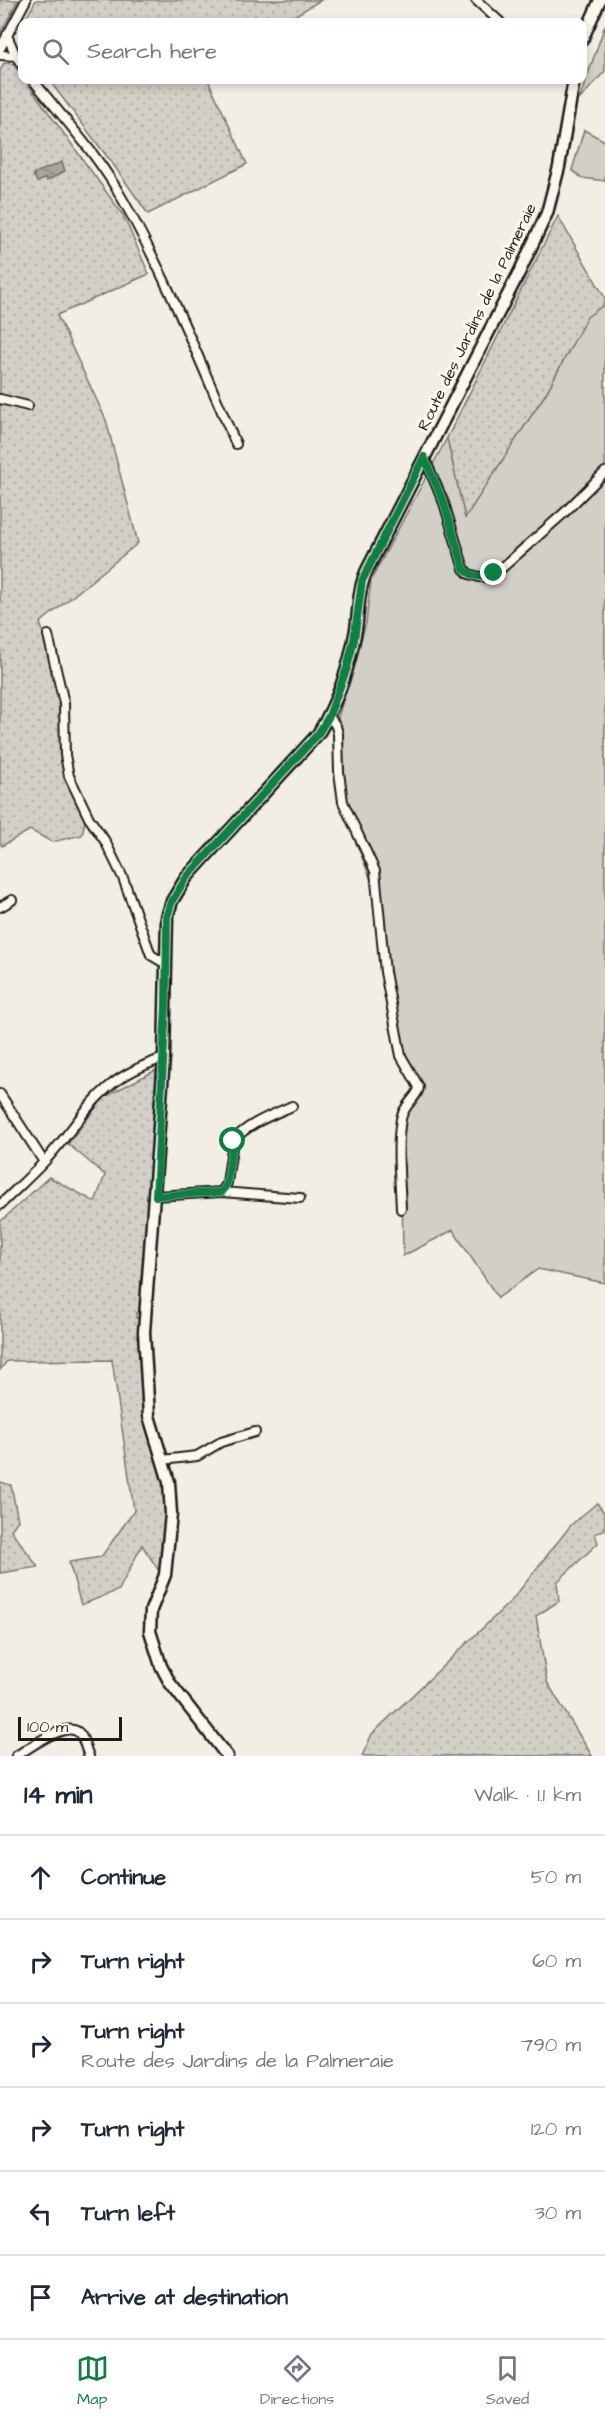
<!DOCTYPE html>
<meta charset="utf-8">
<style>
body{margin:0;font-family:"Architects Daughter",sans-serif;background:#f2f2f3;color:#1f2937}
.scale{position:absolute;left:18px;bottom:15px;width:104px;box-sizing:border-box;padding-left:6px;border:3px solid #1c1c1c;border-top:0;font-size:16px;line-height:21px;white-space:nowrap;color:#1c1c1c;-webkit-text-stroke:4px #fbf7ec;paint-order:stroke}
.stop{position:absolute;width:18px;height:18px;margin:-14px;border:4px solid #0b8043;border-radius:50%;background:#fff}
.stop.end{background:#0b8043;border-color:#fff;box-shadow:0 2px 6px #0008}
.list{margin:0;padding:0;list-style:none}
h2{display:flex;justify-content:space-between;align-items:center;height:78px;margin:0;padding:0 24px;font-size:26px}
h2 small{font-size:20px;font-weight:400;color:#747a83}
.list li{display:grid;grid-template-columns:39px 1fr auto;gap:18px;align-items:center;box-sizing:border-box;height:84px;padding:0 24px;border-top:2px solid #e0e1e3}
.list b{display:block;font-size:22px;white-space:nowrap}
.list p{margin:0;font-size:20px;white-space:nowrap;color:#747a83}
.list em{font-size:20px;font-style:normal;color:#747a83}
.icon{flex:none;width:33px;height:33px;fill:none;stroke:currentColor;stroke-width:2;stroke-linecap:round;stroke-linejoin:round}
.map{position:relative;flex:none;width:605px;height:1756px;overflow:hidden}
.search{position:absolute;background:#fff;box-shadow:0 3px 9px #0003;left:18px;right:18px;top:18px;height:66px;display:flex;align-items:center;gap:15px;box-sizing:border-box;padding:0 21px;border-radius:12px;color:#747a83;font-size:22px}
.sheet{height:582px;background:#fff}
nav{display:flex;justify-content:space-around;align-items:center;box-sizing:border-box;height:84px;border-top:2px solid #e0e1e3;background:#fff;font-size:16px;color:#747a83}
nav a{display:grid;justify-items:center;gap:3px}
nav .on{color:#0b8043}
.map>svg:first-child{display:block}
.green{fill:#d2cfc6;stroke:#777671;stroke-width:1.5}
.garden{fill:url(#garden-dots);stroke:#777671;stroke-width:1.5}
.water{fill:url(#water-ripples);stroke:#716f6b;stroke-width:1.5}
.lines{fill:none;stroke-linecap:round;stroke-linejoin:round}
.street-casing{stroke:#1c1c1c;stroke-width:12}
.secondary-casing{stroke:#1c1c1c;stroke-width:15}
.street{stroke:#fbf7ec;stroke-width:8}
.secondary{stroke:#fbf7ec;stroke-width:10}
.route{stroke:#0b8043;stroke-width:8}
.labels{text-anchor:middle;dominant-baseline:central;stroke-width:6;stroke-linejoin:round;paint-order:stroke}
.street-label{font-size:16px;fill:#1c1c1c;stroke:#fbf7ec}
</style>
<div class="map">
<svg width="605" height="1756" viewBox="0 0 605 1756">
<defs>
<pattern id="garden-dots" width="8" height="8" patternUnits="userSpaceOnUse" patternTransform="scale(1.5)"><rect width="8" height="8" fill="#d2cfc6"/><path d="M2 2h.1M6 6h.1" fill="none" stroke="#b4b1aa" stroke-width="1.8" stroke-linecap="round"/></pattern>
<pattern id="water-ripples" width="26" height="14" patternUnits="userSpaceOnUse" patternTransform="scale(1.5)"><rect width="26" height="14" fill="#a9a6a0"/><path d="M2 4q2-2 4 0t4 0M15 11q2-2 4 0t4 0" fill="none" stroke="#898682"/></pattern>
</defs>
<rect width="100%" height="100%" fill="#f2eee4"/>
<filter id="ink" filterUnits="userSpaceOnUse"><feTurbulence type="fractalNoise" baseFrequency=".0167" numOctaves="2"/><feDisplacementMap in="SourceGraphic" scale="12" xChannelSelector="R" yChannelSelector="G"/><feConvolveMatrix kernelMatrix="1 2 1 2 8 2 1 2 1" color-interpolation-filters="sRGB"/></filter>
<g filter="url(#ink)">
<path class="green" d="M605,25V71L579,100Z
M584,130L605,141V181L582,178L572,170Z
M605,304V1283L538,1269L498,1298L453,1230L403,1256L401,1107L414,1093L380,963L373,885L344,812L335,778L333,734L366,623L371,580L447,438L465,517L546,393L587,316Z"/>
<path class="garden" d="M0,0H18L0,34Z
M36,0H321L284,22H24Z
M4,63L13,64L22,76V80H25L123,215L149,274L57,315L106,420L138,543L40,623L52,657L61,706L64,770L86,816L82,835L52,842L30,830L2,846L0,843V71Z
M49,80H208L247,164L148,214L115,167Z
M558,216L605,298V304L587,317L546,393L465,518L447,438Z
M156,1070L150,1220L144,1312L136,1313V1318L142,1317L143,1414L168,1494L163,1577L142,1545L119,1590L81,1605L69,1562L101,1557L134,1511L112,1360L7,1361L0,1370V1222L49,1177L95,1202L105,1175L68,1144L104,1097Z
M0,1482L11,1485L18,1520L11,1530L38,1567L0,1573Z
M597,1503L605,1514V1529L595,1534L598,1543L557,1582L559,1601L536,1616L547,1682L592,1756H362L372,1734L512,1600L571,1525Z"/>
<path class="water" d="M62,162L65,171L47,181L46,178L37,182L33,174Z"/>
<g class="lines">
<g class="street-casing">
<path id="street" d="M476,0L500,22
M7,35L16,56L22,65
M0,49L26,0
M0,55L16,56
M33,80C64,119 99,156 123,200C167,278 200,362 236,444
M0,399L28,406
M424,457L444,503L464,569L469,574L479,577H486L503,567L564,513L605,472
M48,635L64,703L65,755L69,776L89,818L105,841L123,878L151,955L166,964
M329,716L336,726L338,734L339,772L343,802L375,871L385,972L401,1056L419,1087C418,1098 404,1103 401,1119C396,1148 400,1180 401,1209
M0,907L12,900
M0,1094L44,1162
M222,1192L227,1183L233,1141C247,1124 272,1115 292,1106
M156,1196L222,1192L300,1198
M0,1205C14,1191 30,1177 44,1162C89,1113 94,1081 164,1058
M162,1460L197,1456L221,1442L255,1432
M16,1756C28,1749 68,1718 80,1734C84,1739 86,1750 89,1756"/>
</g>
<g class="secondary-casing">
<path id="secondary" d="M582,40L600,0
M227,1756L170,1683L161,1666L150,1631L151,1610L165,1575L171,1514L169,1482L149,1416L144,1332L164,1058L167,917L172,901L186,878L318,734C337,703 350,665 356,629C359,609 358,589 367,570L520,271L547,213L559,167L574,80"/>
</g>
<use href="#street" class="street"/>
<use href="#secondary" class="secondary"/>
</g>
</g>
<g class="lines" filter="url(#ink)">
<path class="route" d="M233,1141L227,1183L222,1192L156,1196L166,1005L167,917L172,901L186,878L318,734L329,716L347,668L354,640L362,581L424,457L444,503L464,569C473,578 482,578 494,573"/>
</g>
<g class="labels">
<g class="street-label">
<text transform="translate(477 317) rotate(-64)">Route des Jardins de la Palmeraie</text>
</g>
</g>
</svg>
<div class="scale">100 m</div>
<div class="stop" style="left:233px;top:1141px"></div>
<div class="stop end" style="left:494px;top:573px"></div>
<div class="search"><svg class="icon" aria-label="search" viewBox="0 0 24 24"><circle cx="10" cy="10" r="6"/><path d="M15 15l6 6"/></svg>Search here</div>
</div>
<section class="sheet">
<h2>14 min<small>Walk · 1.1 km</small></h2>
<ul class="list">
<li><svg class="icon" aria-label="ahead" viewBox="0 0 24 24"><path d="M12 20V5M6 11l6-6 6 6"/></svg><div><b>Continue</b></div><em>50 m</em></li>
<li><svg class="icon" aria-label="right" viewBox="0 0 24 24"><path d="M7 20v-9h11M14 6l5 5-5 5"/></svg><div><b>Turn right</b></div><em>60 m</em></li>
<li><svg class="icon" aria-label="right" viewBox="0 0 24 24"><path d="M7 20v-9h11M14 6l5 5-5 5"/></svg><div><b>Turn right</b><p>Route des Jardins de la Palmeraie</p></div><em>790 m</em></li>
<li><svg class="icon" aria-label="right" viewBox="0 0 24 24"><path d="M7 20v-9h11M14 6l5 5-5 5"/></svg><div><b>Turn right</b></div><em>120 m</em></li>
<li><svg class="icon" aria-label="left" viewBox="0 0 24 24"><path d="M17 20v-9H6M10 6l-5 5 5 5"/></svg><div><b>Turn left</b></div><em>30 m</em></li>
<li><svg class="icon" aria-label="arrive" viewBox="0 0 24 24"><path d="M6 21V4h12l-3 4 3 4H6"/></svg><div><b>Arrive at destination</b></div></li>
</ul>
</section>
<nav>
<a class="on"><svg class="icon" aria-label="map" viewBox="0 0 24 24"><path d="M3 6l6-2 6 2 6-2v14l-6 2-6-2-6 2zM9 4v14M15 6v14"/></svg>Map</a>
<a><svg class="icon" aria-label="directions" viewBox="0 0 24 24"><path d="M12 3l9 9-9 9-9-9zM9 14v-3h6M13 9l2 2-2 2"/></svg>Directions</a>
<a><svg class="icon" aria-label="saved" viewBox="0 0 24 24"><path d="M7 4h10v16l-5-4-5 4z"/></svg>Saved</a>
</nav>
